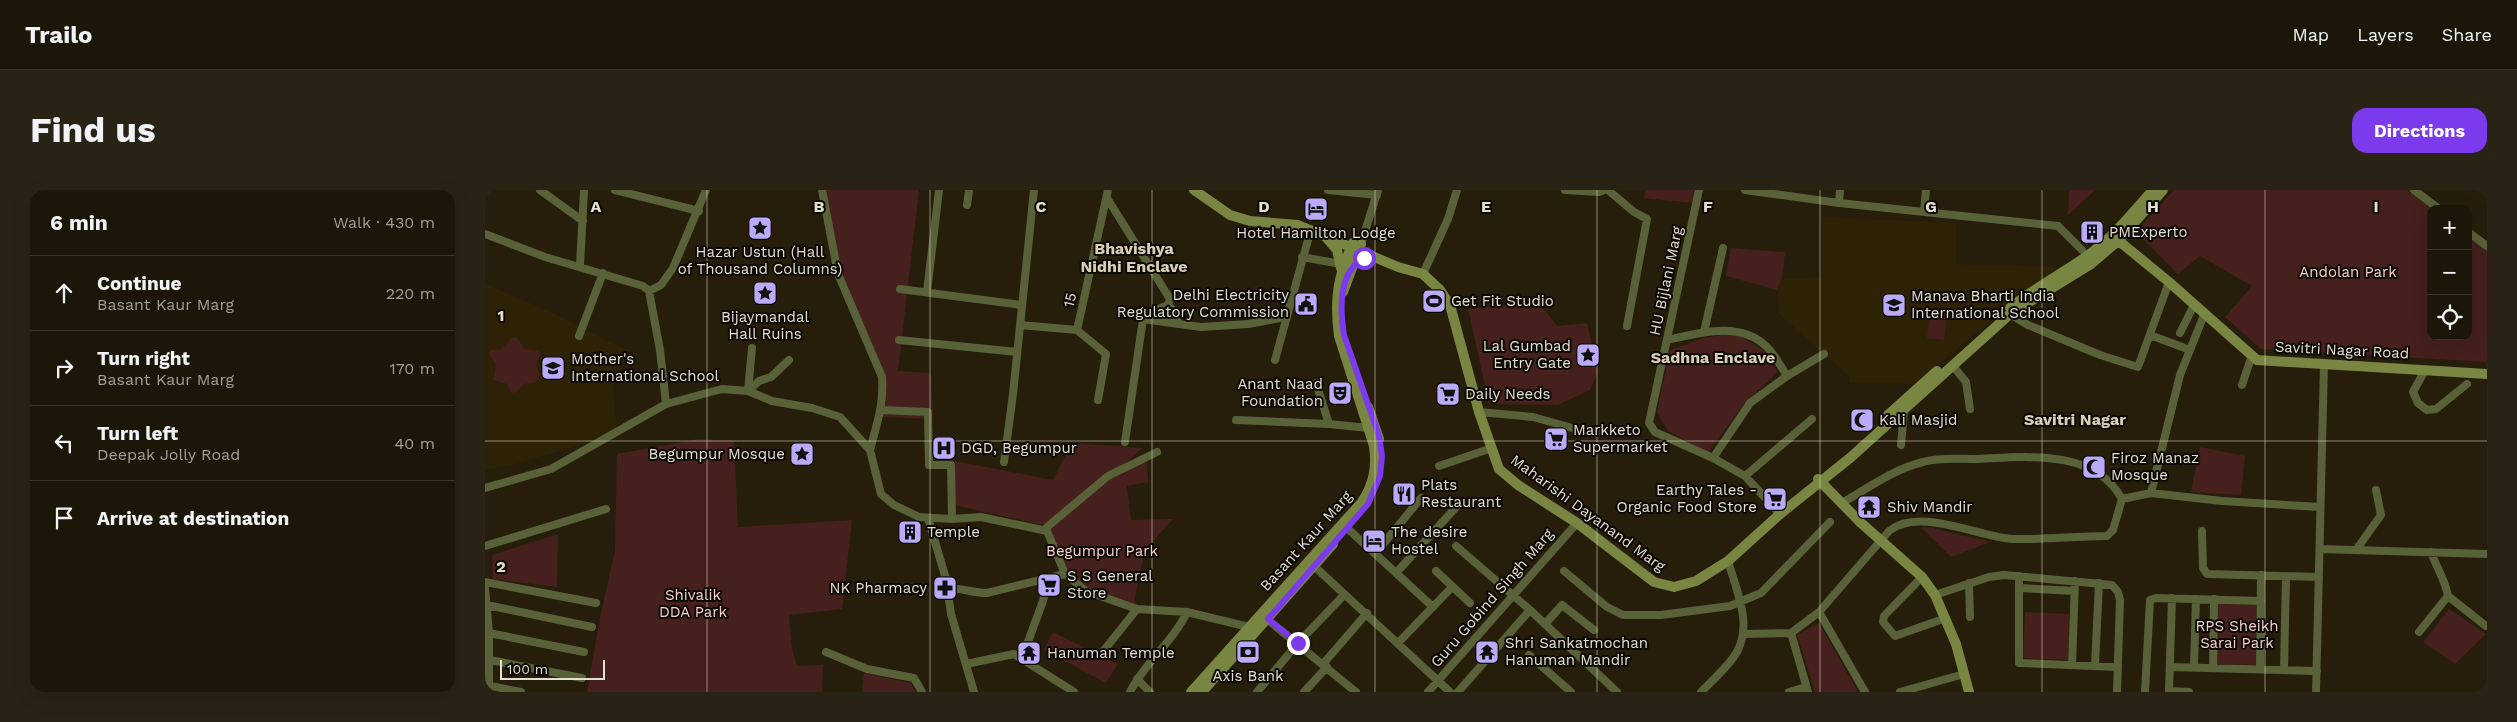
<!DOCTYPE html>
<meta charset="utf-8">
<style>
body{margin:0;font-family:"Work Sans",sans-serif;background:#292316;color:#f1f3f6}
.controls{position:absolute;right:15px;top:15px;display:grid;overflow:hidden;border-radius:10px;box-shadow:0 5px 20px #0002}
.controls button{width:45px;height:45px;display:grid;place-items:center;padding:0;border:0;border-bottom:1px solid #3a3529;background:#1c1608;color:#f1f3f6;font:25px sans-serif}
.scale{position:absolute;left:15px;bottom:12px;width:105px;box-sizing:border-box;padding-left:5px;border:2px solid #e4dfd3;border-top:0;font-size:14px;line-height:18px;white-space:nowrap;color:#e4dfd3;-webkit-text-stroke:4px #0c0803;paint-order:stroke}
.stop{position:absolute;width:15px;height:15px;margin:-11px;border:4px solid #7c3aed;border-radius:50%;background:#fff}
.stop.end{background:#7c3aed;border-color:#fff;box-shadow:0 1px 5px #0008}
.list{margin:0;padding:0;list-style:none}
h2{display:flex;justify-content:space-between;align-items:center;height:65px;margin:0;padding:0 20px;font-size:21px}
h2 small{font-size:16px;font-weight:400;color:#a09f9c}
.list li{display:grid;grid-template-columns:32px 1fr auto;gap:15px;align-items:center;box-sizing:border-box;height:75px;padding:0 20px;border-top:1px solid #3a3529}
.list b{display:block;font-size:19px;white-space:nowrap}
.list p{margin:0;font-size:16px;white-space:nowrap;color:#a09f9c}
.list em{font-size:16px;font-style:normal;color:#a09f9c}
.icon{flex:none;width:28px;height:28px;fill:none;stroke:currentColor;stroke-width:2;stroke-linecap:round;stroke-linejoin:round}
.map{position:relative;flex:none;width:2002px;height:502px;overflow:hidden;border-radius:15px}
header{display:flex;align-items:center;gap:30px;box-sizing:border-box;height:70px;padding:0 25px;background:#1c1608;border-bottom:1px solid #3a3529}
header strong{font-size:24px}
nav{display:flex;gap:28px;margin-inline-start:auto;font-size:18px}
.intro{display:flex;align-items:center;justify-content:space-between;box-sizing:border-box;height:120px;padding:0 30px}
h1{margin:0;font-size:35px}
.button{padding:12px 22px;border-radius:15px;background:#7c3aed;color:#fff;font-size:18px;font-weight:700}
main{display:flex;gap:30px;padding:0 30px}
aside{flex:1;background:#1c1608;border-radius:15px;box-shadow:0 5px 20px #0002}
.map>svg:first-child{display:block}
.built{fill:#2d2206}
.green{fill:#45201d}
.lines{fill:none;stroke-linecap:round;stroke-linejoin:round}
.street{stroke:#586138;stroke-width:8}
.secondary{stroke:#798642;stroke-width:10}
.route{stroke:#7c3aed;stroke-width:6}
.grid{fill:none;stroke:#e4dfd3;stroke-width:1;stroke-opacity:0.55}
.labels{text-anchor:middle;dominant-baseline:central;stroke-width:4;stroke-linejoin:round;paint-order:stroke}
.poi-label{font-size:15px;fill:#e4dfd3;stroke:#0c0803;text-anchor:start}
.park-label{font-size:15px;fill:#f7d1cd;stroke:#0c0803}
.street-label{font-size:15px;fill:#e4dfd3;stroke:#0c0803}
.neighbourhood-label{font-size:16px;font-weight:bold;fill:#d9ceb6;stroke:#0c0803}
.grid-label{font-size:16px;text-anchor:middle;font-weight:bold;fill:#e4dfd3;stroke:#0c0803;stroke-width:4;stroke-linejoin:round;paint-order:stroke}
</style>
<header>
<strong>Trailo</strong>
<nav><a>Map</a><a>Layers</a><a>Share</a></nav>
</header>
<div class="intro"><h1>Find us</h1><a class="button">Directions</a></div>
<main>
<aside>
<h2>6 min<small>Walk · 430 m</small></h2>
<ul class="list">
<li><svg class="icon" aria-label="ahead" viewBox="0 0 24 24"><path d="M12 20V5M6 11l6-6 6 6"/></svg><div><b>Continue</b><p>Basant Kaur Marg</p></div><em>220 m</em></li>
<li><svg class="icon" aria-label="right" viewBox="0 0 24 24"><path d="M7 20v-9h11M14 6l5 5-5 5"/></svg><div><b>Turn right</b><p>Basant Kaur Marg</p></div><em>170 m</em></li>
<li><svg class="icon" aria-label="left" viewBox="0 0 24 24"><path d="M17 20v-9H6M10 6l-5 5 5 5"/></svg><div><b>Turn left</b><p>Deepak Jolly Road</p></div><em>40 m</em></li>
<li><svg class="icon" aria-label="arrive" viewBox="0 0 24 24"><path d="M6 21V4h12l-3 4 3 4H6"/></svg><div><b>Arrive at destination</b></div></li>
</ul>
</aside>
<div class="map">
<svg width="2002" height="502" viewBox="0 0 2002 502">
<rect width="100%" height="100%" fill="#261e0a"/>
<path class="built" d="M1337,27L1471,33V74L1573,77L1429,194L1364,192V186L1294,124L1293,100L1297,89L1337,87Z
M0,94L64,121L143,161L128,195L132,238L111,250L24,276L0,280Z"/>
<path class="green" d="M337,0H434L413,181L446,183L448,229L395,227V182L353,84Z
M1160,0H1209L1208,13L1159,8Z
M1584,0H1610L1583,25Z
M1689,0H1922L1947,19L1946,146H1983V46L2002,60V172L1776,159L1740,127L1767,96L1715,66L1693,84L1651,42Z
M1246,58L1300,62L1297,89L1292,100L1241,86Z
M1047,112L1058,118L1072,136L1102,133L1113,182L1105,200L1073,215L1004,214L983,119Z
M1445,119L1462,120L1459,150L1442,148Z
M1249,143L1280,161L1293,182L1259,214L1223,262L1183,241L1172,222L1185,160L1218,148Z
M32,147L39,159L53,161L55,165L51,175L55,185L51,192L39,194L32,202L26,203L22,194L8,190L11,175L3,163L6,160L16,159L27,148Z
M213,249L249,251L253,337L367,330L357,419L304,425L307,459L312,476L338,475L337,502H102L115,428L130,360L132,264Z
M587,253L658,258L636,277L661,265L663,292L642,296L646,330L688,329L660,360L649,412L663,421L601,401L584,388L562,336L469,315L470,271L568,290Z
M1715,257L1760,266L1756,305L1706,302Z
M1436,337L1448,338L1505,352L1466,367Z
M73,344L72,397L8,389L7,365Z
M1732,414L1771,415V475L1732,474Z
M1964,419L2001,444L1970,474L1938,452Z
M1540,422L1584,424L1583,470L1538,468Z
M1334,433L1373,502H1330L1312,445Z
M568,442L633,474L621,493L559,460Z
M379,483L426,493L430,502H377Z"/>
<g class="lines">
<path class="street" d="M55,0L98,31
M130,0L214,21
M337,0L353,84L397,187C399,215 392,233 385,260
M843,0L892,5
M1080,0L1114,2L1120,0
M1123,0L1149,22L1162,29L1142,136
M1214,0L1164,233L1170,242L1228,268L1260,286L1295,324
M1260,0L1354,13L1573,36L1597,60
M1929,0L1954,19
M622,8L685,109L683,115L662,124L658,129L640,252
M1354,13L1355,0
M482,15L484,0
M1439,22L1441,0
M1983,42L2002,56
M0,44L60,67L158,96L164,101L175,160L181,214
M876,54L893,0
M817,67L856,74
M95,76L99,0
M938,84L963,29L972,0
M415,99L537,115
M164,101L176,95L188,78L221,0
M442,102L454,0
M683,115L691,123L693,134
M1525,124L1543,135L1615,165L1653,177L1684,92
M658,129L716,137L763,134L801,127
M535,135L592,140L623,0
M592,140L621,164L613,210
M1219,142L1238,58
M1695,143L1709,115
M1665,145L1705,160
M94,146L118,83
M414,150L532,162
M1182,150C1214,143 1255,130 1282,157C1290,165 1296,177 1302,186L1339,164
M267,158L263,201L274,191L286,187L304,170
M790,170L826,39
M1468,176L1481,192L1485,219
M1940,180L1928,202L1933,213L1942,220L1951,219L1982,194
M831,193L844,234
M1757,195L1767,165
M396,220L443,222L444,275H466L467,329
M994,222L1048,227L1098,241H1133
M751,230L844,234L883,238
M1416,255L1419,221
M1228,268L1265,213L1302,186
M519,272L528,204L549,0
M954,276L1007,258
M1260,286L1327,229
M0,298L66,279L181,214L237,199L263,201L287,211L327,218L355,227L385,260L396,304L409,315L434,327L467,329L496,327L562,341
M1666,303L1695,185L1719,125
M1357,313C1383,298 1409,279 1438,272C1454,267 1475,269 1491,269C1541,267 1609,258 1637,309
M443,328L461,389L466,424L489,502
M862,338L948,417
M562,341L580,384L601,401L652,419L702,422L764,437L767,440
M562,341V337L623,286L672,262
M1717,341L1718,378L1722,384L1834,387
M0,356L121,319
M971,356L1045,420L1132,502
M1835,359L2002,364
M1871,360L1896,325L1891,300
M890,364L936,308
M829,376L965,502
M951,381L985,413
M1079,381L1122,417L1138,425H1176L1245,416L1276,403L1345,332
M911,383L973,315
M1534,386V473L1633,477
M1437,387L1399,426L1398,432L1410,446L1461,428
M0,392L111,413
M1484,393L1485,427
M0,398L4,443V502
M462,398C476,398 488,403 502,403L580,384
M1535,398L1589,401
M1450,405L1504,387L1519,385L1627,395L1633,402L1635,410L1632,502
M1963,406L2001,436
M2,415L107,437
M1334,422L1380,502
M778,426L871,502
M1060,434L1077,415L1109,440
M1934,442L1963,406C1960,389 1952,379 1946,362
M4,443L99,462
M1306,443L1323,502
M1259,444L1306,443L1334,422L1404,341C1434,317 1491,346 1526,349C1558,350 1590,346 1622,346L1628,340L1637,309L1666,303L1737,311L1835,317
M913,453L967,397
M341,462L382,479L429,488L437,502
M616,464L652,419
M1044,465L1086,502
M537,468L558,411L563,389
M5,470L97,488
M481,474L529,464L589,502
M838,474L882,423
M1587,475L1590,391
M1610,475L1614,393
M1685,477L1832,481
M1709,477L1711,409
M1728,478L1729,409
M1775,479L1776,385
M1799,480L1801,386
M652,489L665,502
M5,496L36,502
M1684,501L1704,502
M645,502C660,472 688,452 702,422
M772,502L813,453L859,405
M819,502L842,477
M943,502L1092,333
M973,502L1045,420
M1216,502C1227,491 1239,480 1248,468C1270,439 1252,402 1243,371
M1304,502L1321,497
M1415,502L1479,484
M1660,502L1665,410L1671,408L1776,411
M1684,502L1687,408
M1831,502L1839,174"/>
<path class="secondary" d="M709,0L745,25L765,31L813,35L913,77L938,84L955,100L965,115L994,222L1014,279L1033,295L1092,333L1169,392L1189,397L1211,391L1243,371L1295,324L1365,268L1525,124L1606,74L1634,50L1678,0
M841,47L852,60L856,78
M1629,47L1684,92L1772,170L2002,184
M858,102L876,54
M1525,118C1549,98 1577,84 1602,66C1628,48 1647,23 1668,0
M883,217L894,249
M1403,225L1452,181
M1333,289L1375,332L1437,387L1450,405L1471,454L1484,502
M706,502L877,312C889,294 892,277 889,256L854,146C849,109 853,86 868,53
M717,502L848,354"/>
</g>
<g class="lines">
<path class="route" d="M813,453L783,429L883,314L895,286L897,266L894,246L859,145C855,120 853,82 879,68"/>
</g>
<path class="grid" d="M222,0V502M445,0V502M667,0V502M890,0V502M1112,0V502M1335,0V502M1557,0V502M1780,0V502M0,251H2002"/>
<defs>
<g id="hotel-square" transform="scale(1.25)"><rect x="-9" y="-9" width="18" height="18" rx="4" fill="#baaaf7" stroke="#0c0803"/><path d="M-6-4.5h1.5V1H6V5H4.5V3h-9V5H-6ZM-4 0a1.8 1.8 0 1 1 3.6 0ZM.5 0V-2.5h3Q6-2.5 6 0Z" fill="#111"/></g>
<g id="sight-square" transform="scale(1.25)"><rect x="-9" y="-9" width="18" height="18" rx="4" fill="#baaaf7" stroke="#0c0803"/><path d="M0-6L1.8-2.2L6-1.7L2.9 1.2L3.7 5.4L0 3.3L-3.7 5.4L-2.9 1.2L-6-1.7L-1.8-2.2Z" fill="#111"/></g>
<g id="building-square" transform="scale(1.25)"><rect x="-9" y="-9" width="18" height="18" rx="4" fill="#baaaf7" stroke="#0c0803"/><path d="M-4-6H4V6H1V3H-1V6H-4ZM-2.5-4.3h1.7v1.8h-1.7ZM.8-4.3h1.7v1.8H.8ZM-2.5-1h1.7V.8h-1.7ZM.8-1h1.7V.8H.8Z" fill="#111"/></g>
<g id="stadium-square" transform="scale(1.25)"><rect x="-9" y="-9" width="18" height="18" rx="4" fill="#baaaf7" stroke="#0c0803"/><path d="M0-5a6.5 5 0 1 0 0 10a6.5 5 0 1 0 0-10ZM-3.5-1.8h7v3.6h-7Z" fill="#111"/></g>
<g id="civic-square" transform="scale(1.25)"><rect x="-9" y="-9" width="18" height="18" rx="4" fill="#baaaf7" stroke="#0c0803"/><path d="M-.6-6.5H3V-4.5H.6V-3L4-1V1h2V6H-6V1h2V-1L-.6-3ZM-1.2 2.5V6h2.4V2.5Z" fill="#111"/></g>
<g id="school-square" transform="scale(1.25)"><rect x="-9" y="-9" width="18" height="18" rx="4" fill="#baaaf7" stroke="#0c0803"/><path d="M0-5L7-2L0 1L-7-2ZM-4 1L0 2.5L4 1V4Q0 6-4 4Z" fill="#111"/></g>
<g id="theatre-square" transform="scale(1.25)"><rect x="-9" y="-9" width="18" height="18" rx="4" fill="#baaaf7" stroke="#0c0803"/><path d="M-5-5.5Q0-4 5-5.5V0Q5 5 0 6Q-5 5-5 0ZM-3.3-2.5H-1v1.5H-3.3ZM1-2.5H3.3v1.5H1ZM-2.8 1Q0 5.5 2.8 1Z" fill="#111"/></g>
<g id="supermarket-square" transform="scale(1.25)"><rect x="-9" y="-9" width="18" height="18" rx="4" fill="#baaaf7" stroke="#0c0803"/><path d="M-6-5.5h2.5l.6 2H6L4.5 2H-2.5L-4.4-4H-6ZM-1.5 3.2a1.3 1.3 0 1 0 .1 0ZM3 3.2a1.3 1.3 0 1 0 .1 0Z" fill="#111"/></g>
<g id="mosque-square" transform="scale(1.25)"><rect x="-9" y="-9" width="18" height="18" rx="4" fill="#baaaf7" stroke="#0c0803"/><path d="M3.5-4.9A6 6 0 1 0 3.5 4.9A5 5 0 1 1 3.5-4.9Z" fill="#111"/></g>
<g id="hospital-square" transform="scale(1.25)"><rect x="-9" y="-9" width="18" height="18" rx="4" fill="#baaaf7" stroke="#0c0803"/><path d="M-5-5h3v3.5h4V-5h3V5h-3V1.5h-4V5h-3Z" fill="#111"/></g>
<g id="restaurant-square" transform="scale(1.25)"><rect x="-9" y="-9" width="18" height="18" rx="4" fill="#baaaf7" stroke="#0c0803"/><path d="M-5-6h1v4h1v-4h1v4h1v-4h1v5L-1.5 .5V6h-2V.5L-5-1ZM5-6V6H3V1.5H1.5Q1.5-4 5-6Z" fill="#111"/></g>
<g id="temple-square" transform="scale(1.25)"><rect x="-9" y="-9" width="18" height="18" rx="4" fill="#baaaf7" stroke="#0c0803"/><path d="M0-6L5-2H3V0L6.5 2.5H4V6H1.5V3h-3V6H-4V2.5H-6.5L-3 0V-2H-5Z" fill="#111"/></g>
<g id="pharmacy-square" transform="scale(1.25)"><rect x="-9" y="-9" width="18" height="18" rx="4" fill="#baaaf7" stroke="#0c0803"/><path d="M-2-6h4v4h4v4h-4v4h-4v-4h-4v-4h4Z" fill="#111"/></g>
<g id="bank-square" transform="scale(1.25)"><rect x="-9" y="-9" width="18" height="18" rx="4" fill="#baaaf7" stroke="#0c0803"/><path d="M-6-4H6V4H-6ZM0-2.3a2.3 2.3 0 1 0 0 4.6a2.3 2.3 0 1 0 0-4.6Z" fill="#111"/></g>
</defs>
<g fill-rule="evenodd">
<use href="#hotel-square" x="831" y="19"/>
<use href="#sight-square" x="275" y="38"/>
<use href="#building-square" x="1607" y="42"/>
<use href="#sight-square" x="280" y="103"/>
<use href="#stadium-square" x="949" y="111"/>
<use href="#civic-square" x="821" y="114"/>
<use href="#school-square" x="1409" y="115"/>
<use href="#sight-square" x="1103" y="165"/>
<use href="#school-square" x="68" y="178"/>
<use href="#theatre-square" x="855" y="203"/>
<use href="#supermarket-square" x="963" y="204"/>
<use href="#mosque-square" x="1377" y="230"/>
<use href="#supermarket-square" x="1071" y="249"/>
<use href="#hospital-square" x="459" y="258"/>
<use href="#sight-square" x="317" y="264"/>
<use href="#mosque-square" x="1609" y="277"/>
<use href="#restaurant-square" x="919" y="304"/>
<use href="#supermarket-square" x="1290" y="309"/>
<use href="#temple-square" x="1384" y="317"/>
<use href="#building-square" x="425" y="342"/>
<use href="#hotel-square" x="889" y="351"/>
<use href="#supermarket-square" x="564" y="395"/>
<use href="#pharmacy-square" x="460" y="398"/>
<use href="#bank-square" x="763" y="462"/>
<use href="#temple-square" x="1002" y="462"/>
<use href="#temple-square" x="544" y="463"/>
</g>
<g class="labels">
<g class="poi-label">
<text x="1624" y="42">PMExperto</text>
<text x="831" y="43" text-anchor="middle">Hotel Hamilton Lodge</text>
<text x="275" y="62" text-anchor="middle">Hazar Ustun (Hall<tspan x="275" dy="17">of Thousand Columns)</tspan></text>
<text x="804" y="105" text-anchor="end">Delhi Electricity<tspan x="804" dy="17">Regulatory Commission</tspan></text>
<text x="1426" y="106">Manava Bharti India<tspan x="1426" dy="17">International School</tspan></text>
<text x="966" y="111">Get Fit Studio</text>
<text x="280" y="127" text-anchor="middle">Bijaymandal<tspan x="280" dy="17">Hall Ruins</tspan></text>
<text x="1086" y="156" text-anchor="end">Lal Gumbad<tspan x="1086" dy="17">Entry Gate</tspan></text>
<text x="86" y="169">Mother's<tspan x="86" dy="17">International School</tspan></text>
<text x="838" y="194" text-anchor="end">Anant Naad<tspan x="838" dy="17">Foundation</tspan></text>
<text x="980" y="204">Daily Needs</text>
<text x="1394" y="230">Kali Masjid</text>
<text x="1088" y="240">Markketo<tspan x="1088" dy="17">Supermarket</tspan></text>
<text x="476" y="258">DGD, Begumpur</text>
<text x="300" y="264" text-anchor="end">Begumpur Mosque</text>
<text x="1626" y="268">Firoz Manaz<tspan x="1626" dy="17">Mosque</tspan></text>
<text x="936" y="295">Plats<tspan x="936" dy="17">Restaurant</tspan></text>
<text x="1272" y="300" text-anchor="end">Earthy Tales -<tspan x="1272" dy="17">Organic Food Store</tspan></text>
<text x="1402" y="317">Shiv Mandir</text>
<text x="442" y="342">Temple</text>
<text x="906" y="342">The desire<tspan x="906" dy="17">Hostel</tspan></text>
<text x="582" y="386">S S General<tspan x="582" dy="17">Store</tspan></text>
<text x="442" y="398" text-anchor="end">NK Pharmacy</text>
<text x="1020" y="453">Shri Sankatmochan<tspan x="1020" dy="17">Hanuman Mandir</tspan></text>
<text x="562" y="463">Hanuman Temple</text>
<text x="763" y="486" text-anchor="middle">Axis Bank</text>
</g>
<g class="park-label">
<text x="1863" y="82">Andolan Park</text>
<text x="617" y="361">Begumpur Park</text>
<text x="208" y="405">Shivalik<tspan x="208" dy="17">DDA Park</tspan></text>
<text x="1752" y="436">RPS Sheikh<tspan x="1752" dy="17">Sarai Park</tspan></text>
</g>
<g class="street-label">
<text transform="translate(1181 91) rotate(-78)">HU Bijlani Marg</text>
<text transform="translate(585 110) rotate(-77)">15</text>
<text transform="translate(1857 160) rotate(3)">Savitri Nagar Road</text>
<text transform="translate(1103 323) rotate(36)">Maharishi Dayanand Marg</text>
<text transform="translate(821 351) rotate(-48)">Basant Kaur Marg</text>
<text transform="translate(1007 408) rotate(-49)">Guru Gobind Singh Marg</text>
</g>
<g class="neighbourhood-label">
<text x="649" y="58">Bhavishya<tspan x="649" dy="18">Nidhi Enclave</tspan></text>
<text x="1228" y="167">Sadhna Enclave</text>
<text x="1590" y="229">Savitri Nagar</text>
</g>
</g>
<g class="grid-label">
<text x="111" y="22">A</text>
<text x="334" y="22">B</text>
<text x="556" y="22">C</text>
<text x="779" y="22">D</text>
<text x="1001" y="22">E</text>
<text x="1223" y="22">F</text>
<text x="1446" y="22">G</text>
<text x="1668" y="22">H</text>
<text x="1891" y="22">I</text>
<text x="16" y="131">1</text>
<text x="16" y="382">2</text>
</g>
</svg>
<div class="controls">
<button>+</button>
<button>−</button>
<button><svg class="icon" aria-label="locate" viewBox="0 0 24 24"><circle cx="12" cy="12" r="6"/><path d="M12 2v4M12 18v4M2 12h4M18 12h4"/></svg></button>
</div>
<div class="scale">100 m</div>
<div class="stop" style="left:879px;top:68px"></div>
<div class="stop end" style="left:813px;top:453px"></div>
</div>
</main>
